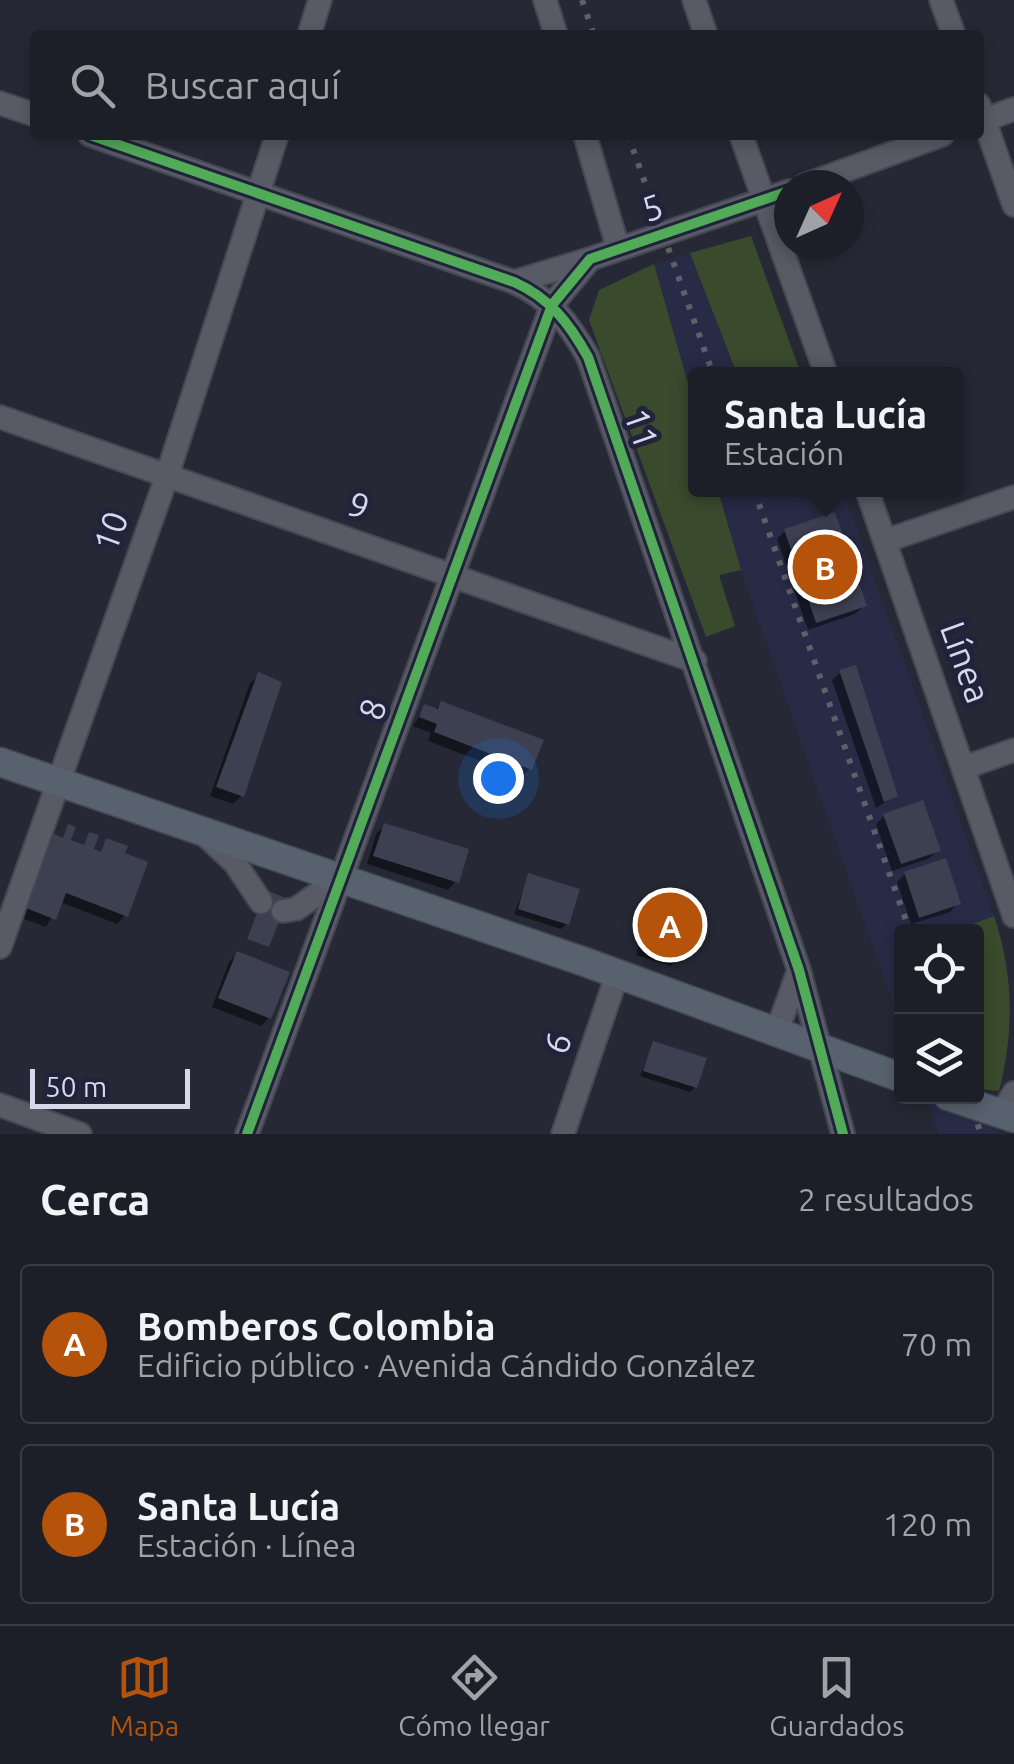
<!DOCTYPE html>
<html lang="es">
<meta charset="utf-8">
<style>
body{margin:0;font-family:Ubuntu,sans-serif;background:#252730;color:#f1f3f6}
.controls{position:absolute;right:30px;bottom:30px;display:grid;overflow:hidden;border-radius:10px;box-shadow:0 5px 15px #0003}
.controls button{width:90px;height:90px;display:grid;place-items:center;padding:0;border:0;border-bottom:2px solid #3a3c45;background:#1c1e28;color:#f1f3f6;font:50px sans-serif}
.compass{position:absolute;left:774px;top:170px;width:90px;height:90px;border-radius:50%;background:#1c1e28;box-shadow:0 5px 15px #0003;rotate:45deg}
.scale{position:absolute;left:30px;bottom:25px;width:160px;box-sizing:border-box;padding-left:10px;border:5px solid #d6d9ea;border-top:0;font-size:28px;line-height:35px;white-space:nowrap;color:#d6d9ea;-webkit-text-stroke:8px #20233b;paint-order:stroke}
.you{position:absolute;left:498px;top:778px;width:35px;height:35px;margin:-25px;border:8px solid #fff;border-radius:50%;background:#1a73e8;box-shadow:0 0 0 15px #1a73e833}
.badge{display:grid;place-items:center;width:65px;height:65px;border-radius:50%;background:#b45309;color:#fff;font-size:32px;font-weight:700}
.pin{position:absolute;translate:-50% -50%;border:5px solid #fff;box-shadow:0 2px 10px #0006}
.popup{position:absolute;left:688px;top:367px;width:275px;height:130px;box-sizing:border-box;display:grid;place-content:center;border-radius:10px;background:#1c1e28;filter:drop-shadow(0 2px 8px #0005);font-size:32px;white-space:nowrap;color:#a0a2a8}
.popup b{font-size:38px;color:#f1f3f6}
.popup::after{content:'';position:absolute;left:50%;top:100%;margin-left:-20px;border:20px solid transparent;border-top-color:#1c1e28}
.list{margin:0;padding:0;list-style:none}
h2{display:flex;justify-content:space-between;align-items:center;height:130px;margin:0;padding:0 40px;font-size:42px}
h2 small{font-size:32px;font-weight:400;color:#a0a2a8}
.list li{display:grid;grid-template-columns:65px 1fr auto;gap:30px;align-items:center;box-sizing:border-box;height:160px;margin:0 20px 20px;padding:0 20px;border:2px solid #3a3c45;border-radius:10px}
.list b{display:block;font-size:38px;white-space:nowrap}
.list p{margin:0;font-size:32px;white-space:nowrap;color:#a0a2a8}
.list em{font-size:32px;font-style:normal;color:#a0a2a8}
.icon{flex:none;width:55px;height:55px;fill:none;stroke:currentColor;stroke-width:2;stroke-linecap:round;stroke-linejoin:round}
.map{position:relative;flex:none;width:1014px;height:1134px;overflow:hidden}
.search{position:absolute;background:#1c1e28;box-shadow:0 5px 15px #0003;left:30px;right:30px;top:30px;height:110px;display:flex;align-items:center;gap:25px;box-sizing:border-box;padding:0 35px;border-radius:10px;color:#a0a2a8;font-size:38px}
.sheet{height:490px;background:#1c1e28}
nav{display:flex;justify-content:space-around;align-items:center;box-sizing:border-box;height:140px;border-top:2px solid #3a3c45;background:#1c1e28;font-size:28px;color:#a0a2a8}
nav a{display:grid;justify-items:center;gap:5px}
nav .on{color:#b45309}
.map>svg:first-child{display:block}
.built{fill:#272b46}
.green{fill:#3a4b2d}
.shadow{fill:#0007}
.building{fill:#3d4051}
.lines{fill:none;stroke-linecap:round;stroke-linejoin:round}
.minor-casing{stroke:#444651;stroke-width:26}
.major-casing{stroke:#444651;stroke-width:31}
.minor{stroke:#585a65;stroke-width:22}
.major{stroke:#58626e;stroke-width:28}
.rail{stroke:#5e606a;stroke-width:6;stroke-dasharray:5 10;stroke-linecap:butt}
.cycleway-casing{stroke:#20233b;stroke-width:16}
.cycleway{stroke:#51ab58;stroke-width:10}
.labels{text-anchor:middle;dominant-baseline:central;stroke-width:10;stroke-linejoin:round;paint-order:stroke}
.street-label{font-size:35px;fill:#d6d9ea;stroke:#20233b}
</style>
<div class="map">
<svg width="1014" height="1134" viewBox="0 0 1014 1134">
<rect width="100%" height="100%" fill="#262835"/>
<path class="built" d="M690,253L737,374H695V408L654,264Z
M718,490H843L994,916L954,931L902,932L901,1027L741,570Z
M977,1079L999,1134H939L926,1097L976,1096Z"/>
<path class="green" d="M751,236L801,374H737L690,253Z
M654,264L695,408V490H718L741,570L719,575L735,626L706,637L589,320L599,290Z
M994,916C1014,974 1014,1034 999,1091L980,1089L977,1079L976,932L954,931Z"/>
<path class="shadow" d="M785,531L864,606L855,614L808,630L777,539Z
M841,672L895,796L876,808L832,680Z
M259,675L241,796L233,804L210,796L250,683Z
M442,703L530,768L522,777L428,741L431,733L413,726L425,707L434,711Z
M884,816L938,850L930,858L892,871L876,824Z
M385,825L456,881L448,890L367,864L376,834Z
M54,837L91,851L125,915L117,924L60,902L46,927L19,917L46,845Z
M905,874L958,903L950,912L911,924L897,882Z
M529,876L567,924L561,929L514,914Z
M660,895L679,957L671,966L636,955L651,903Z
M237,954L269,1018L261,1026L212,1007L229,962Z
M654,1044L695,1087L690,1092L640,1076Z"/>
<path class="building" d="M835,512L867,606L816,623L784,529Z
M856,665L898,796L884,802L839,670Z
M258,672L282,682L244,797L216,787Z
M441,701L544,740L532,770L434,732L437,724L419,717L424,704L438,709Z
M923,800L941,851L901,864L883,814Z
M384,823L469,849L459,883L373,856Z
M68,824L76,827L71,840L84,845L89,832L99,835L94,849L101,852L106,838L128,846L125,853L148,862L128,917L66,893L56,920L26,908L54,834L63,838Z
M946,858L961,904L919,918L904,872Z
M528,873L580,889L569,925L518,909Z
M266,890L288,899L269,947L247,939Z
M659,892L698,904L681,959L642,946Z
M237,951L290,972L271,1019L218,998Z
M653,1041L707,1058L697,1088L643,1071Z"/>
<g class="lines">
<g class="minor-casing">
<path id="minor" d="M545,0L556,35
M694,0L706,35
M941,0L954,35
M309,35L320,0
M0,103L35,115
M979,105L1014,205
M979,122L1014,109
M90,135L514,282C550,298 569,323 588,357L799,970L843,1134
M585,135L618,248
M741,135L826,374
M805,185L942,135
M514,282L590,259
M0,417L695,661
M867,490L1014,916
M885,541L1014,497
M966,767L1014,750
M203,833L235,863L261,902
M283,911L296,909L340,878
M0,947L167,476L277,135
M777,1031L799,970
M0,1105L80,1134
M1001,1114L1014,1093
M247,1134L552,305L590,259L789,191
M563,1134L617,975"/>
</g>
<g class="major-casing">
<path id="major" d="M0,762L585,962L902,1078
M948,1096L1014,1118"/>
</g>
<use href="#minor" class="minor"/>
<use href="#major" class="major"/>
<path class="rail" d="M582,0L594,35
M628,135L713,374
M754,490L910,932
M968,1096L981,1134"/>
<g class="cycleway-casing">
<path id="cycleway" d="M90,135L514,282C550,298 569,323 588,357L799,970L843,1134
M247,1134L552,305L590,259L789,191"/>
</g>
<use href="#cycleway" class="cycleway"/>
</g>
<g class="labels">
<g class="street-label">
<text transform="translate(652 207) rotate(-19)">5</text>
<text transform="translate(642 428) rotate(71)">11</text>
<text transform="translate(359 505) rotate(19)">9</text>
<text transform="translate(110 531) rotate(-70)">10</text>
<text transform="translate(966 662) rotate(70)">Línea</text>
<text transform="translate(372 709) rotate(-70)">8</text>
<text transform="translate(557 1043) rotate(-71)">6</text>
</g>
</g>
</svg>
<div class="controls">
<button><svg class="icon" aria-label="locate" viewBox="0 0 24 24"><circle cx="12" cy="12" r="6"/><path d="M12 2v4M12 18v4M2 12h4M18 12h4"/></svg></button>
<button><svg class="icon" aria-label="layers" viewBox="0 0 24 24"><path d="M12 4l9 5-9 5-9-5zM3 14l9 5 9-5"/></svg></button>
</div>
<svg class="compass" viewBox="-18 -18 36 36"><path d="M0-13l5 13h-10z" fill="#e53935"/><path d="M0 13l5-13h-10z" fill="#a0a2a8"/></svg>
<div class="scale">50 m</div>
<div class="you"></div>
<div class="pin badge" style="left:670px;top:925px">A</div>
<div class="pin badge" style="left:825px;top:567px">B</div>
<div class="popup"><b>Santa Lucía</b>Estación</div>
<div class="search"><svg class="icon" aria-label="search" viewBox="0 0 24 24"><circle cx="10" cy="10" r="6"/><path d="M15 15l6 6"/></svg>Buscar aquí</div>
</div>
<section class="sheet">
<h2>Cerca<small>2 resultados</small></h2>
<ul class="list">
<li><span class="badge">A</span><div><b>Bomberos Colombia</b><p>Edificio público · Avenida Cándido González</p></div><em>70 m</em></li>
<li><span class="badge">B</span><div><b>Santa Lucía</b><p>Estación · Línea</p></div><em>120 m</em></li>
</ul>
</section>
<nav>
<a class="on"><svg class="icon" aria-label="map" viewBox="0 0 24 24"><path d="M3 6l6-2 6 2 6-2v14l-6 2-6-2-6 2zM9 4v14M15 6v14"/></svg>Mapa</a>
<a><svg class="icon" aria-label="directions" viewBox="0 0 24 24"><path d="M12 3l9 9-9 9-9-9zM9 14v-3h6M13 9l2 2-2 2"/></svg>Cómo llegar</a>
<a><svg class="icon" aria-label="saved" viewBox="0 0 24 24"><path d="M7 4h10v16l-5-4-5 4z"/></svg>Guardados</a>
</nav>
